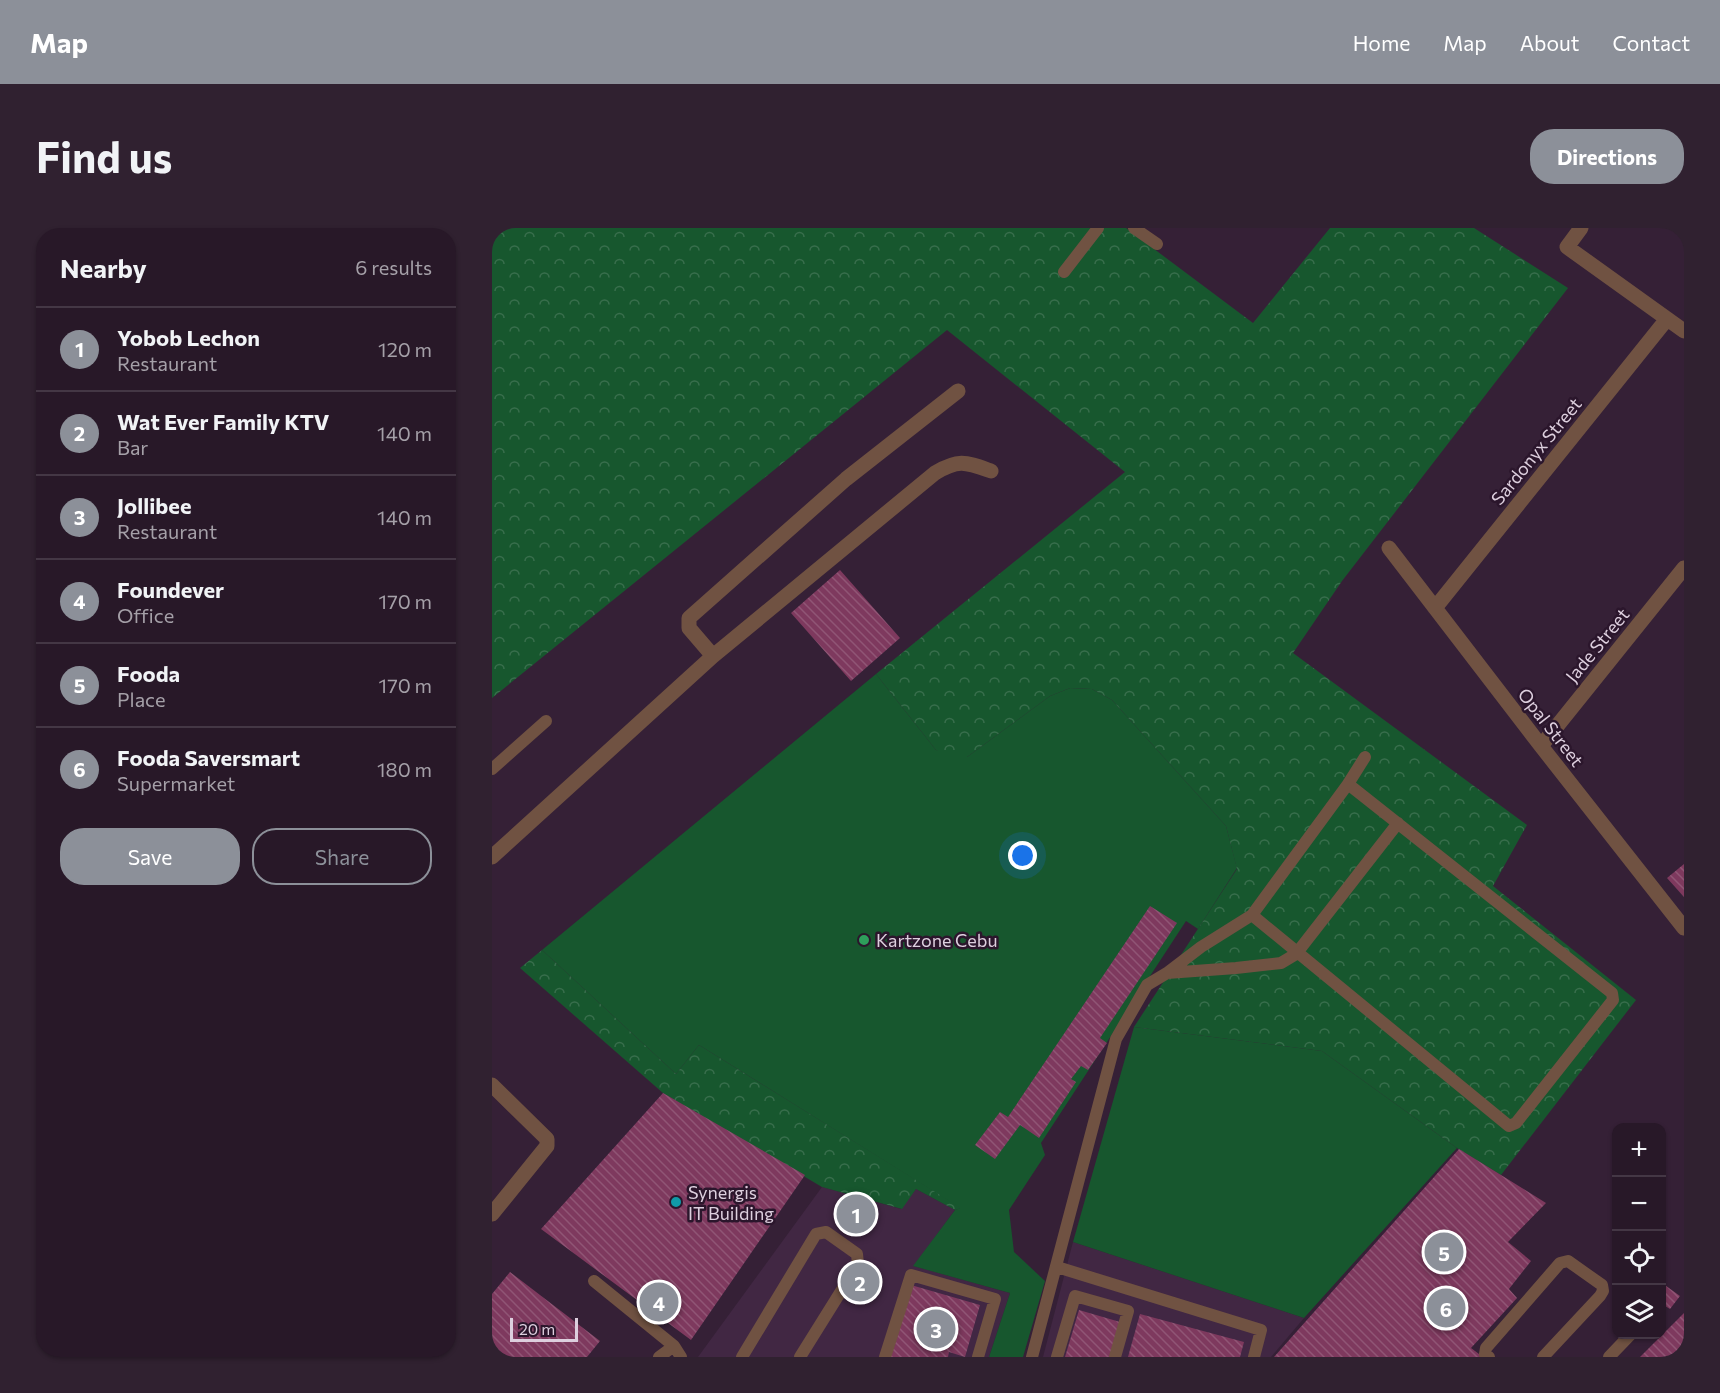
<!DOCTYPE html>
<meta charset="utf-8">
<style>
body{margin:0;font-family:Commissioner,sans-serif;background:#302130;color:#f1f3f6}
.controls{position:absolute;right:18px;bottom:18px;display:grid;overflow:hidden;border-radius:12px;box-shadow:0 2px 4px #0004}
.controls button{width:54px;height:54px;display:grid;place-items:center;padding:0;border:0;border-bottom:2px solid #443745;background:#281828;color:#f1f3f6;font:30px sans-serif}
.scale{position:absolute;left:18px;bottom:15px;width:68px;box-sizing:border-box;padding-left:6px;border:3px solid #ddcfde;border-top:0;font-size:16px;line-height:21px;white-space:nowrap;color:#ddcfde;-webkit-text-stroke:4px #2b162c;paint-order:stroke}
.you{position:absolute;left:531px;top:628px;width:21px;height:21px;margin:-15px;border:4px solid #fff;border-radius:50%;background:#1a73e8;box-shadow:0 0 0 9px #1a73e833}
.badge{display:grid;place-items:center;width:39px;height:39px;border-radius:50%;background:#8c9099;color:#fff;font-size:20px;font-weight:700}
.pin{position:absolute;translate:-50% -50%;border:3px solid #fff;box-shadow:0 2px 6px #0006}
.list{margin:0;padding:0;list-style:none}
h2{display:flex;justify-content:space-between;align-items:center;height:78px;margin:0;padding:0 24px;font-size:26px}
h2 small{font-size:20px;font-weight:400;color:#a5a0a8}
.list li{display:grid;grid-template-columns:39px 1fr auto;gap:18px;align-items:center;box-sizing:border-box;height:84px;padding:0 24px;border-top:2px solid #443745}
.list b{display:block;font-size:22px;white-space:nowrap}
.list p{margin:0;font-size:20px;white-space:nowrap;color:#a5a0a8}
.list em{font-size:20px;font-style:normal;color:#a5a0a8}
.actions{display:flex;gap:12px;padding:18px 24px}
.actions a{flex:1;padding:14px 0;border:2px solid #8c9099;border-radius:24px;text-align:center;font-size:21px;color:#8c9099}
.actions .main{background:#8c9099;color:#fff}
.icon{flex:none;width:33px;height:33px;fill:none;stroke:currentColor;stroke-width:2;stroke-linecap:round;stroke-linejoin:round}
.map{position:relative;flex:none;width:1192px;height:1129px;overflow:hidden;border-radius:24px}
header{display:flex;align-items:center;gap:36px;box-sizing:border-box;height:84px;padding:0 30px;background:#8c9099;color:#fff}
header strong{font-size:28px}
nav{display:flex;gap:33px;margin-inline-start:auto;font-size:21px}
.intro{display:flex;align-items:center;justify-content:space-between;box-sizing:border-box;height:144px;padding:0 36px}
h1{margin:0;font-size:42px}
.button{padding:15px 27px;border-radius:24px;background:#8c9099;color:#fff;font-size:21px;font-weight:700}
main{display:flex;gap:36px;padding:0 36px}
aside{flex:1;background:#281828;border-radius:24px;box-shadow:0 2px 4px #0004}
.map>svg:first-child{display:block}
.built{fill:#412743}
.grass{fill:#17572e}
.forest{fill:url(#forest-crowns)}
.building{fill:url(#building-back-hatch)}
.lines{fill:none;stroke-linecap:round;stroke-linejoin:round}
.lane{stroke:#705242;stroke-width:12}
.street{stroke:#705242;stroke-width:15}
.leisure-dot{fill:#2e9e5b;stroke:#2b162c;stroke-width:2}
.culture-dot{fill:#0f9aa8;stroke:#2b162c;stroke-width:2}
.labels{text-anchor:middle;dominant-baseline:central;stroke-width:5;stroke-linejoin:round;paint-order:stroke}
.street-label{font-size:18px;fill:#ddcfde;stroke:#2b162c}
.poi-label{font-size:18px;fill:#ddcfde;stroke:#2b162c;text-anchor:start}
</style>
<header>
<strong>Map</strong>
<nav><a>Home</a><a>Map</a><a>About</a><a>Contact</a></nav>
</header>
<div class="intro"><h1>Find us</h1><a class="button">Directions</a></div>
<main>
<aside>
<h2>Nearby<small>6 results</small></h2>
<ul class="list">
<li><span class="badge">1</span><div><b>Yobob Lechon</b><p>Restaurant</p></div><em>120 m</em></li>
<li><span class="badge">2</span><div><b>Wat Ever Family KTV</b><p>Bar</p></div><em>140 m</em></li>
<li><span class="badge">3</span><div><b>Jollibee</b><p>Restaurant</p></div><em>140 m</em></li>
<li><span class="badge">4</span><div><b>Foundever</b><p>Office</p></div><em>170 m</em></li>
<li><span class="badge">5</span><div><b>Fooda</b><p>Place</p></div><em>170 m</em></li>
<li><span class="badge">6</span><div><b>Fooda Saversmart</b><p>Supermarket</p></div><em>180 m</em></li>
</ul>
<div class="actions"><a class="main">Save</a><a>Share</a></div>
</aside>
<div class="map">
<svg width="1192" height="1129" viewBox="0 0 1192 1129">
<defs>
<pattern id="forest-crowns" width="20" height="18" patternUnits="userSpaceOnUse" patternTransform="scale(1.5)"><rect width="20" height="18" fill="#17572e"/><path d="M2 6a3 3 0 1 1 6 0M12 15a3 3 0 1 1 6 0" fill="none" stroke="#386e4c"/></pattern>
<pattern id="building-back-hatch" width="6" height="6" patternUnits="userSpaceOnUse" patternTransform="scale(1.5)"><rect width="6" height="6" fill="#7e395e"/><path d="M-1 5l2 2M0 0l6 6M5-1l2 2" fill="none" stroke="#905575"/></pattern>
</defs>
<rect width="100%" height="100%" fill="#352036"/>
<path class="built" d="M330,959L409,981L424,961L463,982L422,1038L518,1065L497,1129H206Z
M581,1014L812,1090L779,1129H551Z"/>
<path class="grass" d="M384,446L444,522L475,529L558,468L578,460L600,461L620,472L734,598L745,640L706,701L694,693L549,915L553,927L517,982L522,1024L553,1053L531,1129H497L518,1065L421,1038L463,982L468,980L207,817L184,846L50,722Z
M642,799L830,823L965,920L812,1090L581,1014Z"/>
<path class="forest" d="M0,0H634L761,95L838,0H982L1076,60L850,353L801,425L1035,597L1001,658L1144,772L1009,947L965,920L830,823L642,799L745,641L734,598L620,472L600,461L578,460L558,468L475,529H458L444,522L384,446L633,244L455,102L0,470Z
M50,722L184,846L207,817L469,980L463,982L424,961L410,981L330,959L171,865L28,740Z"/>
<path class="building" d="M348,342L408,410L359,453L299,385Z
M1192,636V669L1175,650Z
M658,678L685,695L608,810L615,815L596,842L589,838L579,851L584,854L547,910L528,897L503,931L483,917L508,884L516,889Z
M171,865L313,947L199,1112L49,1001Z
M967,921L1054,975L1016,1014L1039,1033L1017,1061L1025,1070L979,1120L991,1129H782Z
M18,1044L108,1113L95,1129H0V1066Z
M1170,1055L1188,1068L1178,1081L1170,1076Z
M419,1057L488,1077L473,1129L457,1124L456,1129H398Z
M587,1082L628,1094L618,1129H573Z
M1192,1085V1129H1148Z
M648,1086L752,1114L748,1129H636Z"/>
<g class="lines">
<path class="lane" d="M642,0L665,16
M572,44L606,0
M0,541L54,493
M856,556L873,529
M675,745L709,719L760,687L1017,898L1024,895L1121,772L1120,765L856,556L760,687
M565,1039L769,1102L762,1129
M102,1053L182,1118L189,1129
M167,1129L182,1118
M250,1129L324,1006L334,1004L365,1026L366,1036L308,1129
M393,1129L419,1047L503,1071L486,1129
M540,1129L624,811L655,757L675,745L744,740L789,735L804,726L906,595
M565,1129L583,1068L636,1083L623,1129
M997,1129L993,1126L994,1120L1068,1035L1076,1033L1110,1057L1111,1063L1108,1068L1051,1129
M1117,1129L1139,1106"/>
<path class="street" d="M1089,0L1075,19L1192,103
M897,320L1049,518L1192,700
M943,380L1175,91
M221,428L197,400V390L354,251L466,163
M1049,518L1192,340
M0,629L221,428L443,245C467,231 473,234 499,243
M0,857L55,911V918L0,986"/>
</g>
<circle class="leisure-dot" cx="372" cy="712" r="6"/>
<circle class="culture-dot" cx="184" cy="974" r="6"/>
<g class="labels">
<g class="street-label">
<text transform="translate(1044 223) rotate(-51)">Sardonyx Street</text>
<text transform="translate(1105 417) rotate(-51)">Jade Street</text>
<text transform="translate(1059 499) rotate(52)">Opal Street</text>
</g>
<g class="poi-label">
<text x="384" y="712">Kartzone Cebu</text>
<text x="196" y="964">Synergis<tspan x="196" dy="21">IT Building</tspan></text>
</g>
</g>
</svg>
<div class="controls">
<button>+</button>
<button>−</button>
<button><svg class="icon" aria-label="locate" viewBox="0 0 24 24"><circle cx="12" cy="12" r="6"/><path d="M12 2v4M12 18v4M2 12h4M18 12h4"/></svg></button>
<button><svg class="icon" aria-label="layers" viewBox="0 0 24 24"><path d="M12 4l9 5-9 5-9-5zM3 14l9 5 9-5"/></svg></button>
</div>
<div class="scale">20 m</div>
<div class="you"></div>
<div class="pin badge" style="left:364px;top:986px">1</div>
<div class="pin badge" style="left:368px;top:1054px">2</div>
<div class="pin badge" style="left:444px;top:1101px">3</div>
<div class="pin badge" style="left:167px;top:1074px">4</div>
<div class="pin badge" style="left:952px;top:1024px">5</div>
<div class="pin badge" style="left:954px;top:1080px">6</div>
</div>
</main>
